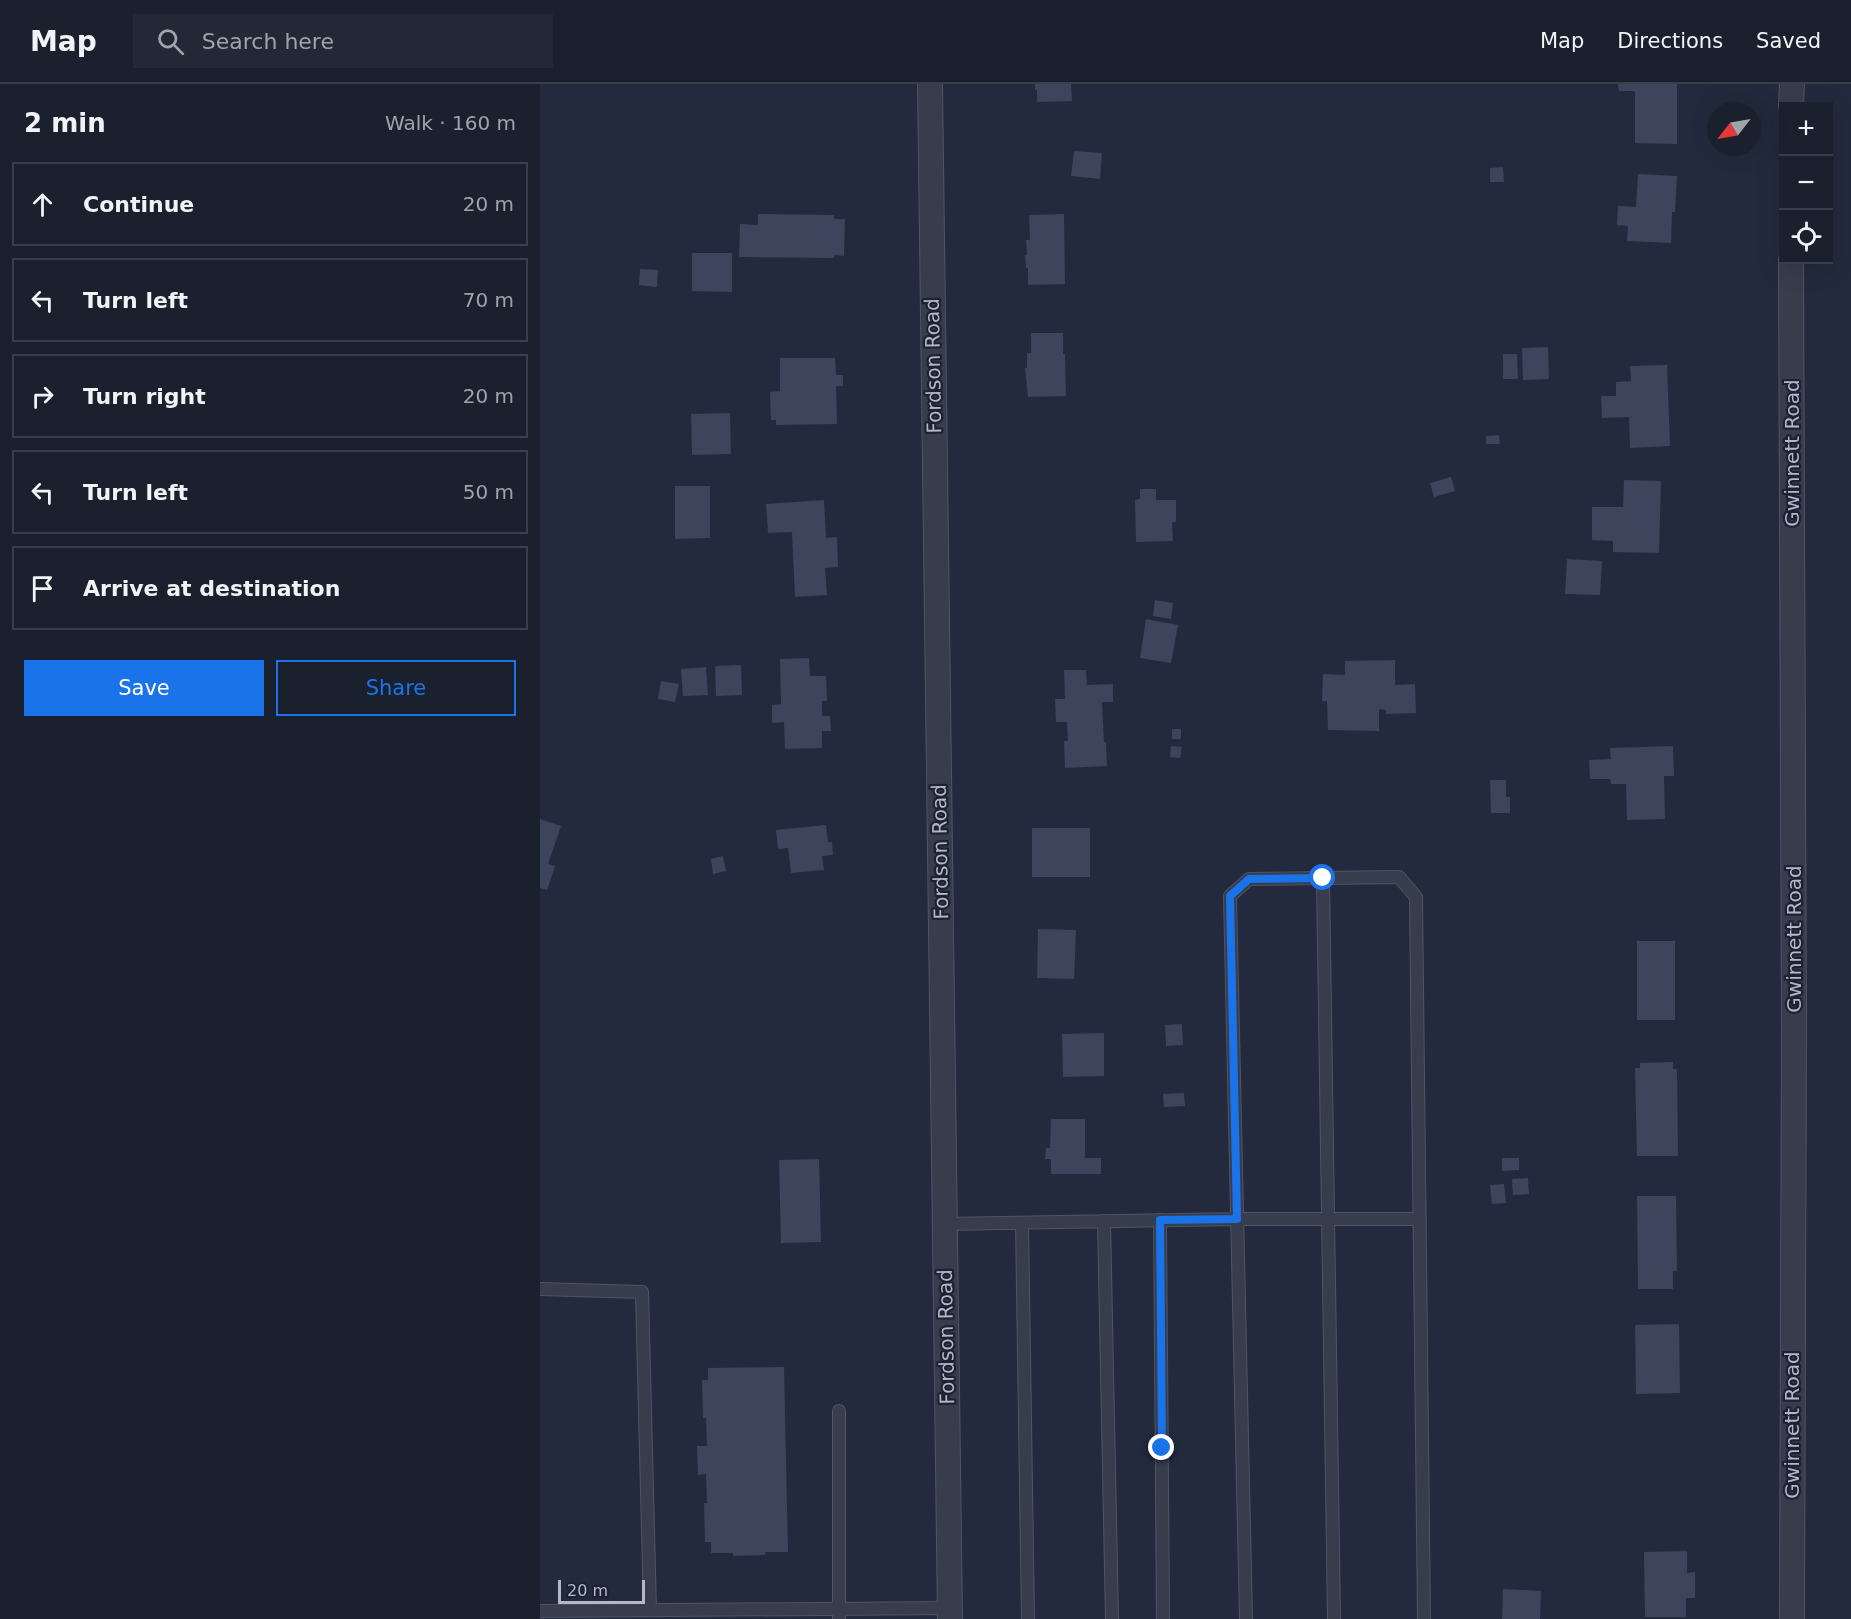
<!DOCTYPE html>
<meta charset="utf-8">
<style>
body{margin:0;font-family:"DejaVu Sans",sans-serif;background:#232836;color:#f1f3f6}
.controls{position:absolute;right:18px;top:18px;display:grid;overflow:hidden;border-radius:0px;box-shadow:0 6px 24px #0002}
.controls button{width:54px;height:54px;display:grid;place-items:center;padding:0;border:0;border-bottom:2px solid #383e4a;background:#1a202e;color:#f1f3f6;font:30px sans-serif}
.compass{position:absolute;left:1167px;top:18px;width:54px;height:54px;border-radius:50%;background:#1a202e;box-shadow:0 6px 24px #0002;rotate:239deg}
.scale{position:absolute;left:18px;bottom:15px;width:87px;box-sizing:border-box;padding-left:6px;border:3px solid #b2b8c9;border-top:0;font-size:16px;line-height:21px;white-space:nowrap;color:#b2b8c9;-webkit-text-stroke:4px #1c2232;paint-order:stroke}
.stop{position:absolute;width:18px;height:18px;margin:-14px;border:4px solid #1a73e8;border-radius:50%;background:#fff}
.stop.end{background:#1a73e8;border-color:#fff;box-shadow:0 2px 6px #0008}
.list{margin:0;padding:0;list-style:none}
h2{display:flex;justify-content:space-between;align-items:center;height:78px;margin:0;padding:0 24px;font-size:26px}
h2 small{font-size:20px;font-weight:400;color:#9fa3aa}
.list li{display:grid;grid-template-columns:39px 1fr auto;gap:18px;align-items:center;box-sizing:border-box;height:84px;margin:0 12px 12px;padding:0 12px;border:2px solid #383e4a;border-radius:0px}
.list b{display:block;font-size:22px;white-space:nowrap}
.list em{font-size:20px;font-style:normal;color:#9fa3aa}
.actions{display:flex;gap:12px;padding:18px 24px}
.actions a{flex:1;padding:14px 0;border:2px solid #1a73e8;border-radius:0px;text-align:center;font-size:21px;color:#1a73e8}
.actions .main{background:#1a73e8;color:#fff}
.icon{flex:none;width:33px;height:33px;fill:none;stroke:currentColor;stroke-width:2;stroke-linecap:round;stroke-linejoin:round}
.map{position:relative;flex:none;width:1311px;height:1535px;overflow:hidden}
header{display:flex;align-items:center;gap:36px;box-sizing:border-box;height:84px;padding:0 30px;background:#1a202e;border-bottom:2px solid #383e4a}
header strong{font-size:28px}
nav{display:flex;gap:33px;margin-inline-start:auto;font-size:21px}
.search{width:420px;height:54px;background:#232836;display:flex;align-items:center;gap:15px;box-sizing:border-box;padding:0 21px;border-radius:0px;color:#9fa3aa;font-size:22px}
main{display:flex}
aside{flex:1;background:#1a202e}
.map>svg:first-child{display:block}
.building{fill:#3c455b}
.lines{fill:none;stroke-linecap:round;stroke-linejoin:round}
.lane-casing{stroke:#4f5565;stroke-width:14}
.street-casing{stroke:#4f5565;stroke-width:26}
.lane{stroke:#373d4d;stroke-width:12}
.street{stroke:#373d4d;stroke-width:24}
.route{stroke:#1a73e8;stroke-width:8}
.labels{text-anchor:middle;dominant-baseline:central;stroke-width:4.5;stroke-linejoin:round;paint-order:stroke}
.street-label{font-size:20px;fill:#b2b8c9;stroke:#1c2232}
</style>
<header>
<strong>Map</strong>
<div class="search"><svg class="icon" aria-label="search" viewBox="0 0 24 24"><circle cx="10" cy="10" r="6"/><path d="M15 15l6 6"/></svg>Search here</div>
<nav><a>Map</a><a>Directions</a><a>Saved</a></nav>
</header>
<main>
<aside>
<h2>2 min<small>Walk · 160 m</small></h2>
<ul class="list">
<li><svg class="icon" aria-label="ahead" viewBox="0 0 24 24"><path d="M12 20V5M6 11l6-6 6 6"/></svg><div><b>Continue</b></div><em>20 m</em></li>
<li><svg class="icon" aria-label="left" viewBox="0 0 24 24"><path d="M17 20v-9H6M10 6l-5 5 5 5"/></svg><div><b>Turn left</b></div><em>70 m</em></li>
<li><svg class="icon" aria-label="right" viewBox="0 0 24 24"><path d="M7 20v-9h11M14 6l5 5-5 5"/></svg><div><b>Turn right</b></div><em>20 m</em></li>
<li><svg class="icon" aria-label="left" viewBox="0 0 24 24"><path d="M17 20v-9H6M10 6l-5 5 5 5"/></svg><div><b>Turn left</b></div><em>50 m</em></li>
<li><svg class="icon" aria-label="arrive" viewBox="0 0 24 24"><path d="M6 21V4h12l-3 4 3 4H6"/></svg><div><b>Arrive at destination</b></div></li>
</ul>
<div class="actions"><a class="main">Save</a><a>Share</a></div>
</aside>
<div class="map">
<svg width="1311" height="1535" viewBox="0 0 1311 1535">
<rect width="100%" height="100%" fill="#232a3d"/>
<path class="building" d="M495,0H531L532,17L497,18V6H495Z
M1078,0H1137V60L1095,59V7H1079Z
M534,67L562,69L560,95L531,92Z
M963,83L964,98H950V84Z
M1098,90L1137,92L1135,128H1132L1131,159L1087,157L1088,142L1077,141L1078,122L1096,123Z
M218,130L294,131V135H305L304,172L294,171V174L199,173L200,140L218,141Z
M524,130L525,200L488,201V184H486L485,171H487L486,156H490L489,131Z
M152,169H192V208L152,207Z
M100,185L118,186L117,203L99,201Z
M491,249H523V270H525L526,312L488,313L485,284H487V269H491Z
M1008,263L1009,295L983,296L982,264Z
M963,270H977L978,295H963Z
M240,274H295L296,291H303V302H296L297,340L236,341V336H231L230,308L240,307Z
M1127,281L1130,362L1090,364L1089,333L1062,334L1061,312H1076V298L1091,297L1090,282Z
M190,329L191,370L152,371L151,330Z
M959,351L960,360H946V352Z
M911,393L915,407L894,413L890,399Z
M1084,396L1121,397L1119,469L1073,468V457L1052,456V423H1083Z
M135,402H170V454L135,455Z
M600,405H616V416H636V438H632L633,457L596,458L595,416L600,415Z
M284,416L286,454L297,453L298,483L285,484L287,511L255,513L252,448L228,449L226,420Z
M1027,475L1062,477L1060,511L1025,510Z
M615,516L633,519L631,535L613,532Z
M606,535L638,541L631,579L600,574Z
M269,574L270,592H286L287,617H282V632H290L291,647H282V664L245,665L244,638L232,639V621L241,620L240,575Z
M855,576V601L875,600L876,629L846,630V626L839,625V647L788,646L787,617H782L783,590L805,591V577Z
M201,581L202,611L176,612L175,582Z
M166,583L168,611L143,612L141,585Z
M524,586H546L547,601L573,600V618H562L564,658H566L567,682L525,684L524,657H528L527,638H516L515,615H525Z
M121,597L139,600L135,618L118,615Z
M632,645H641V655H632Z
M631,662L642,663L640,674L630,673Z
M1133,662L1134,692H1124L1125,735L1087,736L1086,700H1071L1070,695H1050L1049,676L1071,675L1070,664Z
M950,696H966V713H970V729H951Z
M0,735L21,742L8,780L15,782L7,806L0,804Z
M286,741L288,758H292L293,771L282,772L284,786L251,789L248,764L238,765L236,746Z
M492,744H550V793H492Z
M183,772L186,787L173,790L171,775Z
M498,845L536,846L534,895L497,894Z
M1097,857H1135V936H1097Z
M642,940L643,961L626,962L625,941Z
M564,949V992L523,993L522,950Z
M1133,978V985H1137L1138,1072H1097L1095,984H1100V979Z
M644,1009L645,1022L624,1023L623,1010Z
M511,1035H545V1074H561V1090H511V1075H505L506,1064H510Z
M962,1074H979V1086L962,1087Z
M279,1075L281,1158L241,1159L239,1076Z
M988,1094L989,1110L973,1111L972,1095Z
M964,1100L966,1119L952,1120L950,1101Z
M1097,1112H1136L1137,1187H1133V1205H1098Z
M1139,1240L1140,1309L1096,1310L1095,1241Z
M244,1283L248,1468H225L226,1471L193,1472V1469H171V1458H165L164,1419H167L166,1390L158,1391L157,1362H167L166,1334H163L162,1296H168V1284Z
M1147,1467V1489L1155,1488V1514H1146V1533H1105L1104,1468Z
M963,1505L1001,1507L1000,1535H962Z"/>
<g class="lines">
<g class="lane-casing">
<path id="lane" d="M783,794L794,1535
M620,1136L623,1535
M564,1137L572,1535
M482,1139L488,1535
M405,1140L697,1135H880
M0,1205L102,1208L110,1526
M299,1327V1535
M0,1527L410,1524
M706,1535L690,812L709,795L859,793L876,813L884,1535"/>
</g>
<g class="street-casing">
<path id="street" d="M390,0L410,1535
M1251,22L1252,0
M1251,176L1254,943L1252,1535"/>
</g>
<use href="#lane" class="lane"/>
<use href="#street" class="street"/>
</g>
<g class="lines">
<path class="route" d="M622,1364L620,1136L697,1135L690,812L709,795L783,794"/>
</g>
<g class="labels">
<g class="street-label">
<text transform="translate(393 282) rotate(-91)">Fordson Road</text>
<text transform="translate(1252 369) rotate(-90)">Gwinnett Road</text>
<text transform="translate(400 768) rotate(-91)">Fordson Road</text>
<text transform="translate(1254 855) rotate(-90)">Gwinnett Road</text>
<text transform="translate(406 1253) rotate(-91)">Fordson Road</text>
<text transform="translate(1252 1341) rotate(-90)">Gwinnett Road</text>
</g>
</g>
</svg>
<div class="controls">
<button>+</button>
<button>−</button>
<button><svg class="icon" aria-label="locate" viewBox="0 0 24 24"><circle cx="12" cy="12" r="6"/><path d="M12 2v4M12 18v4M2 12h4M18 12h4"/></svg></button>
</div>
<svg class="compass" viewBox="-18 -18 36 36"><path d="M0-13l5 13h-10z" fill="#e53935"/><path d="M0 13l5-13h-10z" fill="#9fa3aa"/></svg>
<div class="scale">20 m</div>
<div class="stop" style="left:783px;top:794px"></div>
<div class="stop end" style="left:622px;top:1364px"></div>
</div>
</main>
